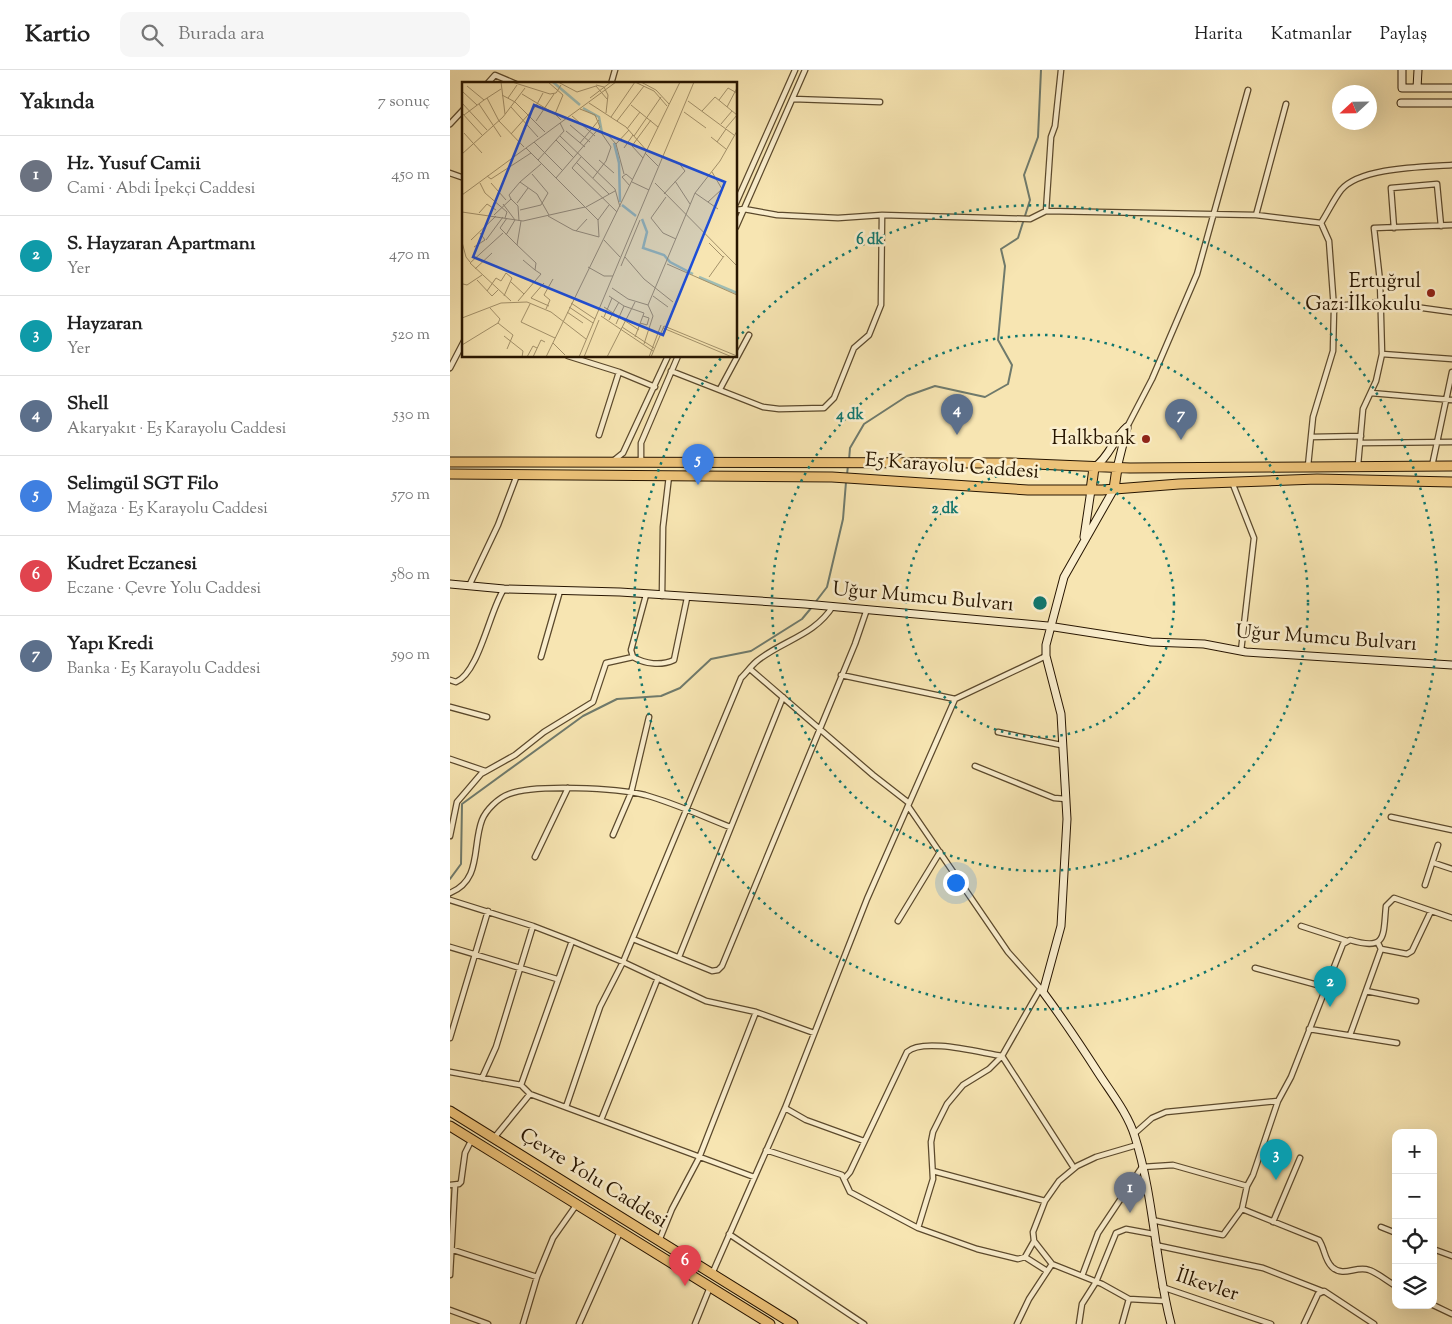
<!DOCTYPE html>
<html lang="tr">
<meta charset="utf-8">
<style>
body{margin:0;font-family:"Sorts Mill Goudy",serif;background:#f6f6f6;color:#222}
.controls{position:absolute;right:15px;bottom:15px;display:grid;overflow:hidden;border-radius:10px;box-shadow:0 5px 20px #0002}
.controls button{width:45px;height:45px;display:grid;place-items:center;padding:0;border:0;border-bottom:1px solid #e0e0e0;background:#fff;color:#222;font:25px sans-serif}
.compass{position:absolute;left:882px;top:15px;width:45px;height:45px;border-radius:50%;background:#fff;box-shadow:0 5px 20px #0002;rotate:248deg}
.you{position:absolute;left:505px;top:812px;width:18px;height:18px;margin:-12px;border:4px solid #fff;border-radius:50%;background:#1a73e8;box-shadow:0 0 0 8px #1a73e833}
.badge{display:grid;place-items:center;width:32px;height:32px;border-radius:50%;background:#8f2418;color:#fff;font-size:16px;font-weight:700}
.pin{position:absolute;translate:-50% -41px;filter:drop-shadow(0 1px 2px #0008)}
.pin::after{content:'';position:absolute;top:26px;width:18px;height:15px;background:inherit;clip-path:polygon(0 0,100% 0,50% 100%)}
.list{margin:0;padding:0;list-style:none}
h2{display:flex;justify-content:space-between;align-items:center;height:65px;margin:0;padding:0 20px;font-size:21px}
h2 small{font-size:16px;font-weight:400;color:#767676}
.list li{display:grid;grid-template-columns:32px 1fr auto;gap:15px;align-items:center;box-sizing:border-box;height:80px;padding:0 20px;border-top:1px solid #e0e0e0}
.list b{display:block;font-size:19px;white-space:nowrap}
.list p{margin:0;font-size:16px;white-space:nowrap;color:#767676}
.list em{font-size:16px;font-style:normal;color:#767676}
.icon{flex:none;width:28px;height:28px;fill:none;stroke:currentColor;stroke-width:2;stroke-linecap:round;stroke-linejoin:round}
.map{position:relative;flex:none;width:1002px;height:1254px;overflow:hidden}
header{display:flex;align-items:center;gap:30px;box-sizing:border-box;height:70px;padding:0 25px;background:#fff;border-bottom:1px solid #e0e0e0}
header strong{font-size:24px}
nav{display:flex;gap:28px;margin-inline-start:auto;font-size:18px}
.search{width:350px;height:45px;background:#f6f6f6;display:flex;align-items:center;gap:12px;box-sizing:border-box;padding:0 18px;border-radius:10px;color:#767676;font-size:19px}
main{display:flex}
aside{flex:1;background:#fff}
.map>svg:first-child{display:block}
.lines{fill:none;stroke-linecap:round;stroke-linejoin:round}
.stream{stroke:#6f7a6c;stroke-width:2}
.street-casing{stroke:#5b492c;stroke-width:7}
.secondary-casing{stroke:#271500;stroke-width:9}
.highway-casing{stroke:#271500;stroke-width:11}
.street{stroke:#faeecd;stroke-width:4.5}
.secondary{stroke:#faeecd;stroke-width:7}
.highway{stroke:#ecc279;stroke-width:9}
.ring{fill:none;stroke:#0f766e;stroke-width:2.5;stroke-dasharray:2.5 5}
.poi-dot{fill:#8f2418;stroke:#faeecd;stroke-width:2}
.labels{text-anchor:middle;dominant-baseline:central;stroke-width:5;stroke-linejoin:round;paint-order:stroke}
.poi-label{font-size:20px;fill:#271500;stroke:#faeecd;text-anchor:end}
.street-label{font-size:20px;fill:#271500;stroke:#faeecd}
.inset-river{fill:none;stroke:#9fbdb4;stroke-width:2.5}
.inset-road{fill:none;stroke:#a4926b;stroke-width:1}
.view{fill:#1d4ed8;fill-opacity:0.15;stroke:#1d4ed8;stroke-width:2.5}
.inset-edge{fill:none;stroke:#271500;stroke-width:2.5}
.centre{fill:#0f766e;stroke:#faeecd;stroke-width:2.5}
.ring-label{font-size:15px;text-anchor:middle;font-weight:bold;fill:#0f766e;stroke:#faeecd;stroke-width:5;stroke-linejoin:round;paint-order:stroke}
</style>
<header>
<strong>Kartio</strong>
<div class="search"><svg class="icon" aria-label="search" viewBox="0 0 24 24"><circle cx="10" cy="10" r="6"/><path d="M15 15l6 6"/></svg>Burada ara</div>
<nav><a>Harita</a><a>Katmanlar</a><a>Paylaş</a></nav>
</header>
<main>
<aside>
<h2>Yakında<small>7 sonuç</small></h2>
<ul class="list">
<li><span class="badge" style="background:#6b7280">1</span><div><b>Hz. Yusuf Camii</b><p>Cami · Abdi İpekçi Caddesi</p></div><em>450 m</em></li>
<li><span class="badge" style="background:#0f9aa8">2</span><div><b>S. Hayzaran Apartmanı</b><p>Yer</p></div><em>470 m</em></li>
<li><span class="badge" style="background:#0f9aa8">3</span><div><b>Hayzaran</b><p>Yer</p></div><em>520 m</em></li>
<li><span class="badge" style="background:#5c6f8a">4</span><div><b>Shell</b><p>Akaryakıt · E5 Karayolu Caddesi</p></div><em>530 m</em></li>
<li><span class="badge" style="background:#3f7fe0">5</span><div><b>Selimgül SGT Filo</b><p>Mağaza · E5 Karayolu Caddesi</p></div><em>570 m</em></li>
<li><span class="badge" style="background:#e0444e">6</span><div><b>Kudret Eczanesi</b><p>Eczane · Çevre Yolu Caddesi</p></div><em>580 m</em></li>
<li><span class="badge" style="background:#5c6f8a">7</span><div><b>Yapı Kredi</b><p>Banka · E5 Karayolu Caddesi</p></div><em>590 m</em></li>
</ul>
</aside>
<div class="map">
<svg width="1002" height="1254" viewBox="0 0 1002 1254">
<rect width="100%" height="100%" fill="#f7e5b2"/>
<filter id="stains"><feTurbulence type="fractalNoise" baseFrequency=".004" numOctaves="4"/><feColorMatrix values="0 0 0 0 .2 0 0 0 0 .09 0 0 0 0 .02 0 0 0 .5 -.17"/></filter>
<radialGradient id="worn" r=".72"><stop offset=".6" stop-color="#630" stop-opacity="0"/><stop offset="1" stop-color="#630" stop-opacity=".3"/></radialGradient>
<g class="lines">
<path class="stream" d="M399,390L400,378L414,354L457,326L485,316L535,327L558,314L562,295L548,270L555,196L551,179L568,168L580,130L574,105L588,67L591,0
M397,405L398,395
M364,534L377,517L393,449L396,412
M0,809L11,794L12,734L133,646L167,629L211,626L230,618L261,589L301,581L352,549L362,537"/>
<g class="street-casing">
<path id="street" d="M37,14L45,5L66,14
M161,14L165,0
M343,29L430,32
M0,54L14,39
M0,103L14,108
M286,133L345,0
M286,140L294,139L327,145L388,148L432,145L580,149L596,141L806,145L871,153
M596,141L601,67L605,56L611,0
M806,145L836,34
M871,153C878,142 884,129 891,120C910,97 974,97 1002,95
M286,157L355,0
M944,158L941,118L987,114L991,156
M884,236L929,232L1002,242
M932,284L1002,289
M118,286L169,302L205,317
M0,298L14,271
M221,301L313,337L329,339L374,338L384,328L404,278L419,265L431,235L432,145
M270,319L299,265
M921,323L1002,330
M677,357L702,309L747,204L798,20
M149,365L169,302
M861,367L911,366
M911,373L1002,372
M163,391L173,383L218,286
M191,392V373L228,286
M908,395L913,339L926,311L932,284L930,211L924,158L1002,155
M858,396L863,347L883,281L884,239L879,171L871,153
M982,396L1002,302
M782,412L804,468L791,581
M19,516L48,455L67,405
M196,525L181,580L183,587C195,594 211,596 224,590L237,528
M212,526L213,457L219,406
M91,587L110,521
M300,599L423,705L459,733
M391,605L505,629
M0,610L6,612C29,603 40,539 54,519
M0,637L37,647
M548,662L611,675
M0,689L35,701
M525,696L604,728L616,729
M458,736L558,882L591,919
M941,747L1002,760
M163,765L181,723L199,647
M0,766L7,732L31,704L65,685L94,662L143,632L156,593L183,587
M85,787L118,718
M984,793L1002,799
M975,815L988,775
M0,823C32,810 22,776 32,750C36,740 48,728 59,724C84,714 167,718 195,725C224,733 252,746 280,757
M0,830L83,856L122,871L173,892L256,931L306,942L364,963
M448,851L490,782
M851,856L897,871
M183,869L262,901L268,900L272,896L405,574L417,539
M0,877L107,909
M931,879L957,884L962,881L981,841
M229,887L333,627
M805,898L875,917
M916,921L966,931
M859,959L947,973
M900,965L931,879L928,873
M0,968L38,841
M0,1002L71,1015L80,1024
M32,1008L46,977L83,856
M71,1015L122,871
M116,1037L150,937L173,892L291,608C297,602 301,596 307,591C333,570 364,566 383,536
M335,1038L356,1050L414,1071
M151,1050L208,908
M684,1064L702,1048L716,1042L828,1031L841,1007L893,874L900,870C937,881 933,867 936,836L944,828L1002,848
M44,1068L80,1024L304,1107
M687,1075L646,1087L627,1096L609,1111L595,1131L583,1162L584,1171L602,1194L652,1214L679,1229L715,1231
M316,1080L392,1105L400,1122L468,1158L483,1109L481,1072L483,1062L497,1034L513,1015L539,999L552,986L590,919
M483,1101L595,1131
M394,1109L400,1102L457,982C473,967 531,983 552,986L624,1098
M0,1115L9,1114L11,1112L15,1083L22,1069
M792,1139L869,1170C875,1179 874,1189 882,1197C894,1208 906,1195 919,1200C928,1203 937,1211 946,1216
M702,1150L773,1165L792,1139L797,1116L803,1105L828,1031
M823,1152L850,1088
M931,1157L946,1163
M468,1158L527,1179L568,1189L575,1187L584,1171
M279,1164L414,1254
M209,1171L222,1139L249,1088L306,942
M705,1175L813,1198L872,1221
M0,1179L87,1207
M983,1179L1002,1186
M575,1187L597,1201
M262,1204L335,1038L417,829L505,629L596,586
M0,1205L5,1116
M632,1206L648,1163L692,1097L723,1095L797,1116
M712,1217L821,1254
M983,1235L1002,1244
M0,1240L38,1254
M73,1254L87,1207L103,1168L127,1134
M129,1254L170,1162
M245,1254L260,1217
M567,1254L579,1229L602,1194
M629,1254L632,1234L646,1212L666,1163L676,1159L703,1164
M672,1254L679,1229
M854,1254L868,1224L874,1221L924,1254"/>
</g>
<g class="secondary-casing">
<path id="secondary" d="M952,0V18H1002
M967,18L968,0
M951,33H1002
M645,397C660,386 663,369 677,357
M667,398L677,358
M664,419L614,507L596,575V586L611,644L617,749L611,856L593,922C613,949 631,976 649,1004C662,1024 678,1044 685,1067C704,1127 705,1193 721,1254
M634,467L641,420
M0,514L54,519L170,522L355,534L598,556L701,572L754,574L796,582L1002,595"/>
</g>
<g class="highway-casing">
<path id="highway" d="M0,392L560,393L680,398L1002,396
M0,404L382,407L578,420H652L729,414L867,409L1002,412
M664,419L667,398
M641,420L644,398
M0,1041L343,1254
M0,1056L320,1254"/>
</g>
<use href="#street" class="street"/>
<use href="#secondary" class="secondary"/>
<use href="#highway" class="highway"/>
</g>
<g class="ring">
<circle cx="590" cy="533" r="134"/>
<circle cx="590" cy="533" r="268"/>
<path d="M287 269A402 402 0 1 1 271 288"/>
</g>
<g class="poi-dot">
<circle cx="981" cy="223" r="5"/>
<circle cx="696" cy="369" r="5"/>
</g>
<g class="labels">
<g class="poi-label">
<text x="971" y="212">Ertuğrul<tspan x="971" dy="23">Gazi İlkokulu</tspan></text>
<text x="686" y="369">Halkbank</text>
</g>
<g class="street-label">
<text transform="translate(502 397) rotate(4)">E5 Karayolu Caddesi</text>
<text transform="translate(473 528) rotate(5)">Uğur Mumcu Bulvarı</text>
<text transform="translate(876 569) rotate(4)">Uğur Mumcu Bulvarı</text>
<text transform="translate(143 1109) rotate(32)">Çevre Yolu Caddesi</text>
<text transform="translate(757 1216) rotate(18)">İlkevler</text>
</g>
</g>
<g transform="translate(12 12)">
<rect width="275" height="275" fill="#f7e5b2"/>
<path class="inset-river" d="M91,0L118,23M121,26L137,35L140,51M152,61L157,81L158,120M160,123L174,134M180,137L185,150L181,166L202,173L208,180L231,192M237,195L275,211"/>
<path class="inset-road" d="M39,0L43,32M50,0L88,12L94,11L99,3M86,0L101,13L93,32L99,38M96,0L115,10L134,4L145,17M173,0L192,9L205,24M179,0L194,8L207,22M134,3L142,5L146,13L144,31M5,4L22,18L39,7M1,10L15,23M60,12L93,32M40,13L53,20L83,50M25,16L37,39L62,65M46,16L55,3M128,16L149,0M257,18L266,6L275,11M226,19L272,53M0,21L25,48M127,21L164,45L185,69M17,22L39,55M169,23L196,45M49,25L76,55M265,25L275,6M240,29L253,15L275,33M222,30L244,46M0,31L20,53M2,33L22,18M110,34L133,54M149,35L173,0M74,39L92,12M155,39L182,4M259,42L270,29M108,43L128,60M264,46L275,33M165,47L178,30M104,49L123,65M2,51L20,71M49,52L74,24L81,11M146,53L154,62L162,92M98,54L153,107L158,125M172,54L199,15M249,55L264,67M175,57L170,64L181,76M175,57L189,38M94,58L112,76M72,60L101,89M255,60L264,47M118,61L137,38M154,62L167,48M64,66L136,138L137,155M162,66L171,53M183,71L196,84M0,72L41,35L63,6M119,75L110,86L155,130M76,78L102,49L98,41M137,78L152,91M114,80L147,112M79,82L58,100L75,112L87,133M25,94L29,97L69,71M94,96L138,45L133,33L118,27M131,96L144,79L149,65L138,49M213,99L228,122M170,100L187,108M18,101L23,111L45,130L43,136M29,101L44,118M193,101L275,184M168,104L160,95L164,92L171,98M233,111L256,127M202,112L223,89L216,80M0,113L154,0M204,115L189,136L201,151L214,157M49,117L47,113L58,100M246,120L260,107L250,90M55,121L66,106M41,122L53,138L44,153M124,125L153,109M58,128L79,123L86,111L70,92M0,130L61,139L123,125M17,131L25,122L34,128M32,133L49,117L56,124L57,139M86,134L111,148L137,155M45,136L38,146L55,163M136,138L147,123M59,139L55,163L74,181L73,188L79,192L62,212M114,149L125,137M41,151L8,181L49,219M9,158L34,134M24,158L41,135M142,158L158,175M0,160L4,175L8,180M247,161L261,175M12,165L23,158L18,151M163,175L182,197L211,220M61,178L73,188M205,182L275,213M159,184L178,138M126,185L142,194H151M13,187L30,171M247,195L262,174M15,198L30,214L36,208M49,200L62,212L56,219M82,201L69,216L87,224M1,202L5,203L20,193M150,206L166,217L186,223M25,209L34,196L39,199L44,191L50,196L42,214M147,214L162,224L182,231L173,255M191,214L206,225M109,221L133,237M68,222L59,240L93,256M186,223L233,111L258,79L275,49M107,225L131,241M142,225L177,248M84,227L88,218L82,213L91,197M105,230L121,241M139,234L191,269M142,235L150,216M0,236L39,221L65,220L89,230L124,257M147,238L157,220M36,241L51,253L45,267M178,241L185,243L187,236L181,234M154,242L162,224M160,245L192,266M201,246L270,275M42,254L61,269L60,275M91,261L103,273M182,262L191,234L186,223M0,263L36,241L38,237L28,226M65,275L71,264L75,266M71,275L79,258L83,260M84,275L218,0M117,275L232,0M122,275L137,238M145,275L173,220M187,275L199,243M189,275L202,244L275,274"/>
<path class="view" d="M72,23L263,100L201,253L11,175Z"/>
<rect width="275" height="275" class="inset-edge"/>
</g>
<circle cx="590" cy="533" r="8" class="centre"/>
<g class="ring-label">
<text x="420" y="174">6 dk</text>
<text x="400" y="349">4 dk</text>
<text x="495" y="443">2 dk</text>
</g>
<rect width="100%" height="100%" filter="url(#stains)"/>
<rect width="100%" height="100%" fill="url(#worn)"/>
</svg>
<div class="controls">
<button>+</button>
<button>−</button>
<button><svg class="icon" aria-label="locate" viewBox="0 0 24 24"><circle cx="12" cy="12" r="6"/><path d="M12 2v4M12 18v4M2 12h4M18 12h4"/></svg></button>
<button><svg class="icon" aria-label="layers" viewBox="0 0 24 24"><path d="M12 4l9 5-9 5-9-5zM3 14l9 5 9-5"/></svg></button>
</div>
<svg class="compass" viewBox="-18 -18 36 36"><path d="M0-13l5 13h-10z" fill="#e53935"/><path d="M0 13l5-13h-10z" fill="#767676"/></svg>
<div class="you"></div>
<div class="pin badge" style="left:680px;top:1143px;background:#6b7280">1</div>
<div class="pin badge" style="left:880px;top:937px;background:#0f9aa8">2</div>
<div class="pin badge" style="left:826px;top:1110px;background:#0f9aa8">3</div>
<div class="pin badge" style="left:507px;top:365px;background:#5c6f8a">4</div>
<div class="pin badge" style="left:248px;top:415px;background:#3f7fe0">5</div>
<div class="pin badge" style="left:235px;top:1216px;background:#e0444e">6</div>
<div class="pin badge" style="left:731px;top:370px;background:#5c6f8a">7</div>
</div>
</main>
